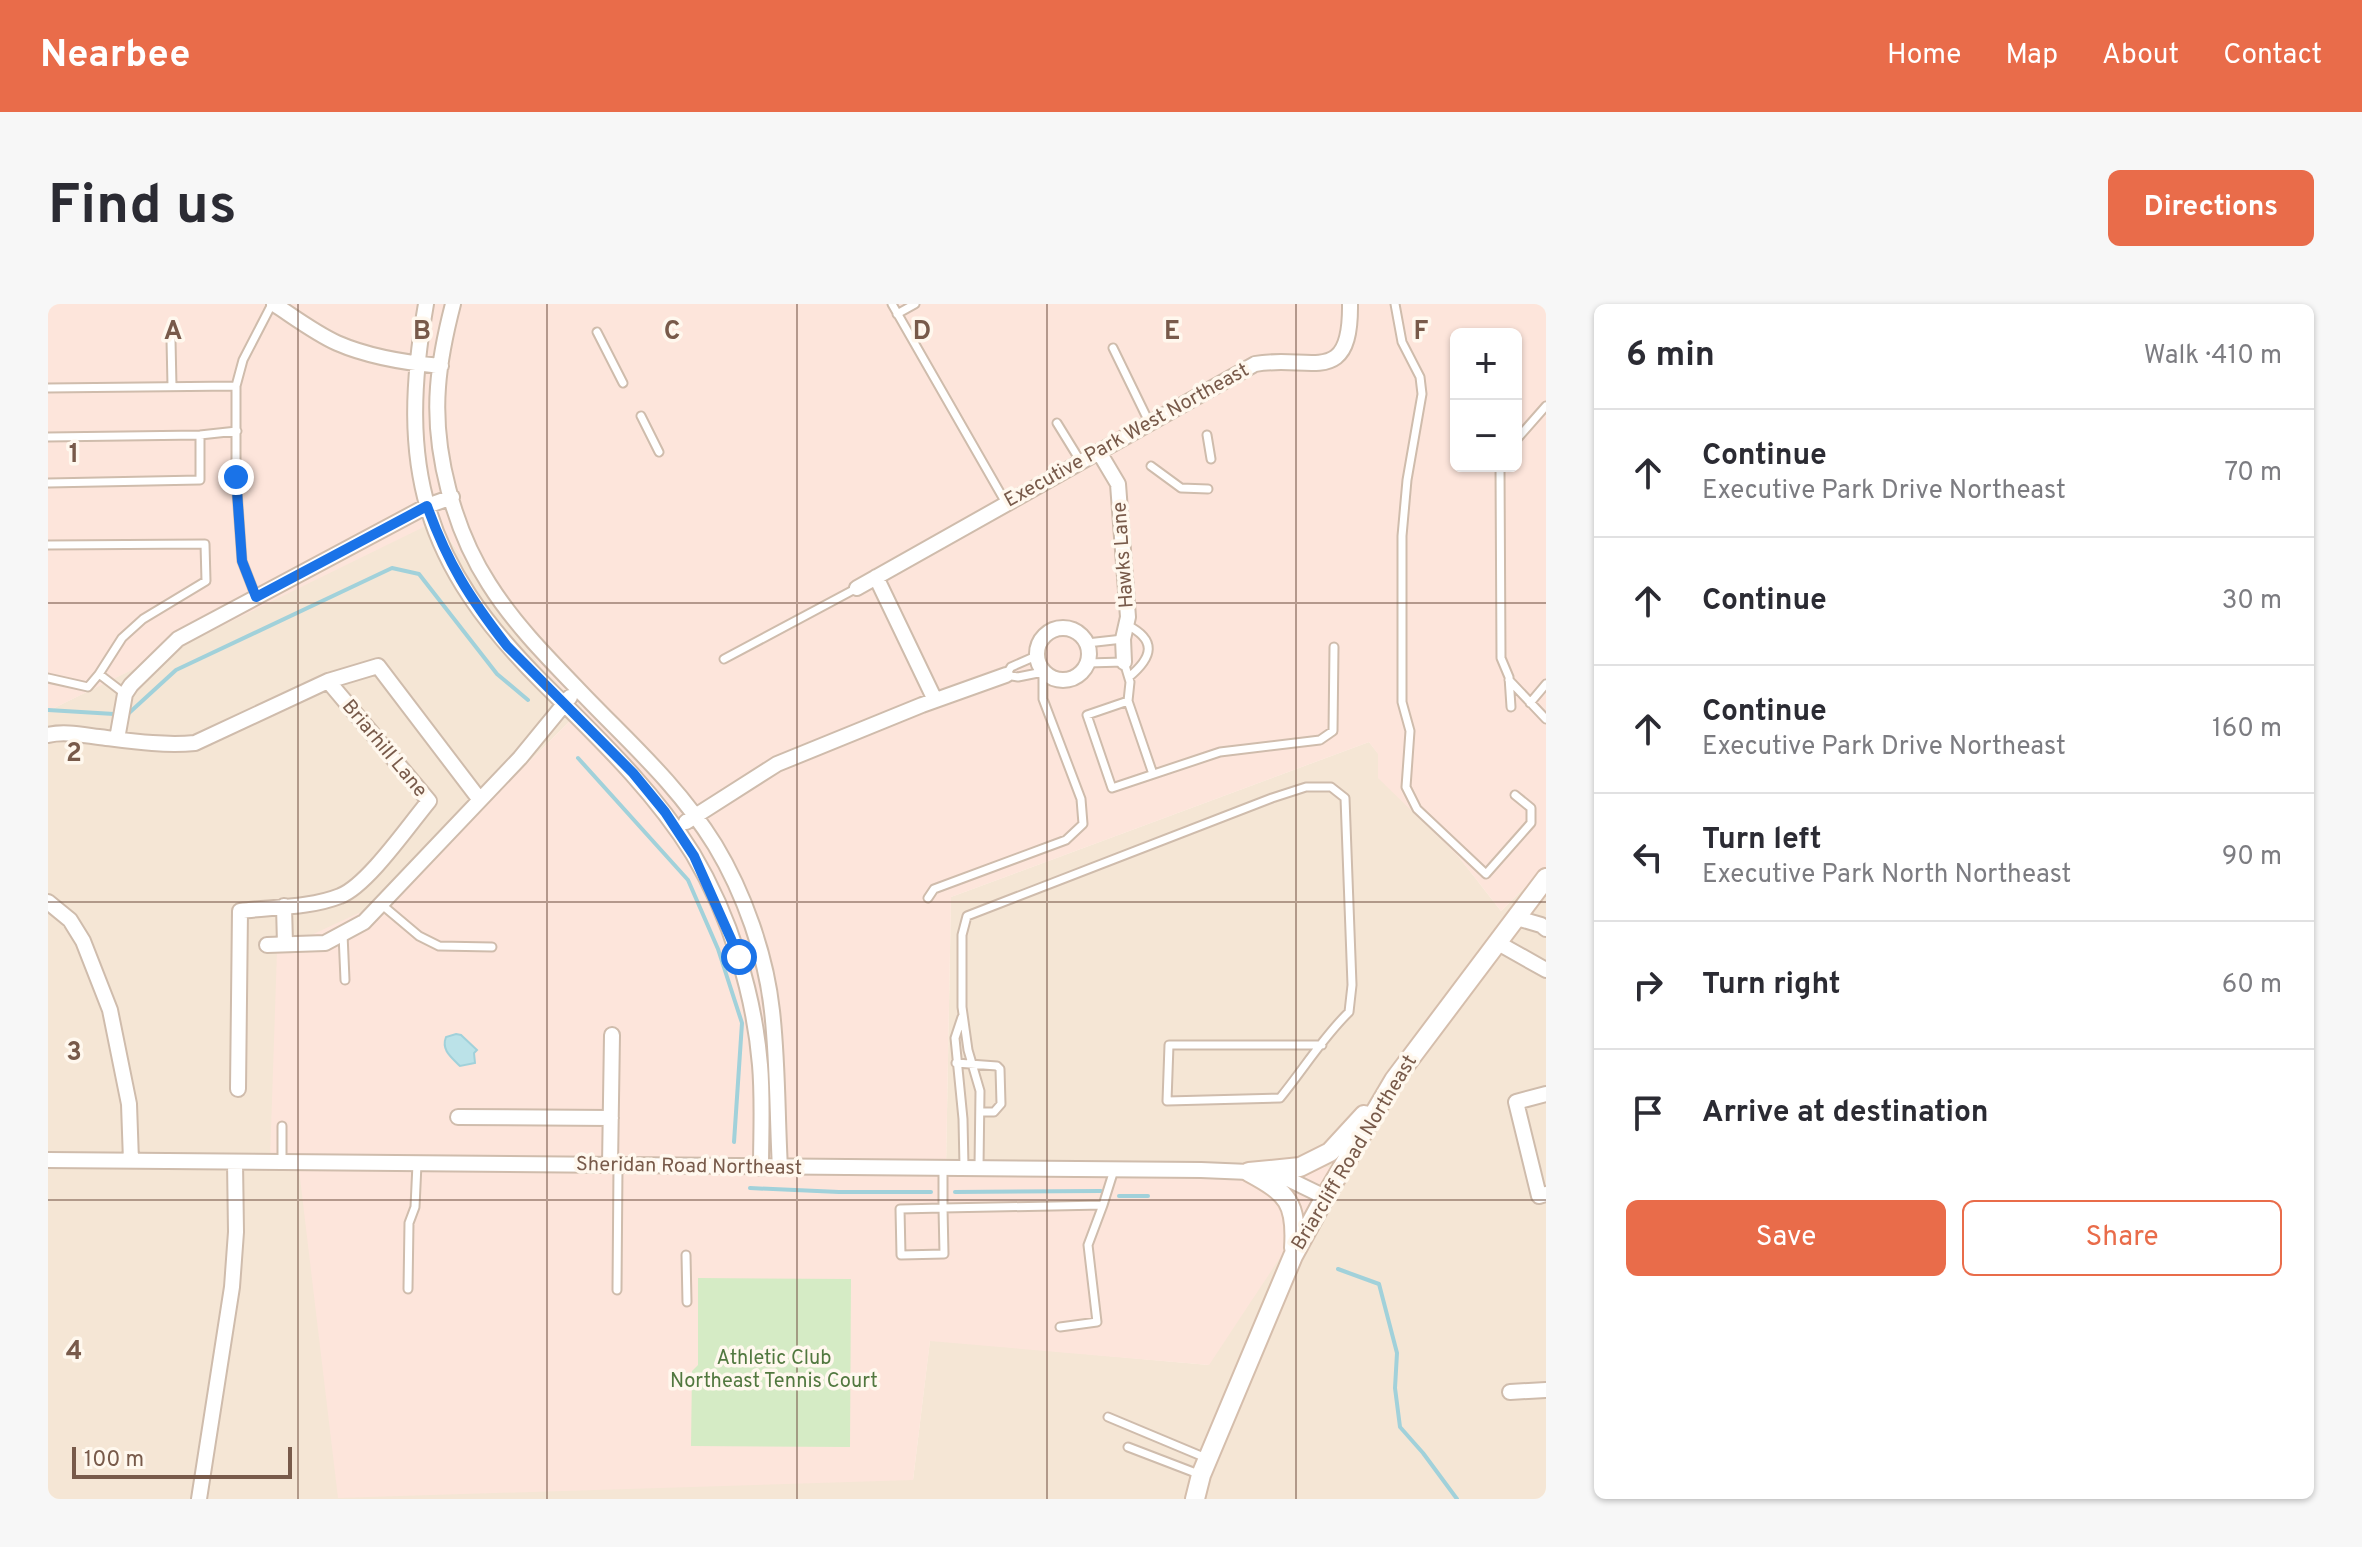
<!DOCTYPE html>
<meta charset="utf-8">
<style>
body{margin:0;font-family:Overpass,sans-serif;background:#f7f7f7;color:#2b2b33}
.controls{position:absolute;right:24px;top:24px;display:grid;overflow:hidden;border-radius:12px;box-shadow:0 2px 6px #0004}
.controls button{width:72px;height:72px;display:grid;place-items:center;padding:0;border:0;border-bottom:2px solid #e1e1e2;background:#fff;color:#2b2b33;font:40px sans-serif}
.scale{position:absolute;left:24px;bottom:20px;width:220px;box-sizing:border-box;padding-left:8px;border:4px solid #785a4a;border-top:0;font-size:22px;line-height:28px;white-space:nowrap;color:#785a4a;-webkit-text-stroke:6px #fff8ee;paint-order:stroke}
.stop{position:absolute;width:24px;height:24px;margin:-18px;border:6px solid #1a73e8;border-radius:50%;background:#fff}
.stop.end{background:#1a73e8;border-color:#fff;box-shadow:0 2px 8px #0008}
.list{margin:0;padding:0;list-style:none}
h2{display:flex;justify-content:space-between;align-items:center;height:104px;margin:0;padding:0 32px;font-size:34px}
h2 small{font-size:26px;font-weight:400;color:#7c7c81}
.list li{display:grid;grid-template-columns:52px 1fr auto;gap:24px;align-items:center;box-sizing:border-box;height:128px;padding:0 32px;border-top:2px solid #e1e1e2}
.list b{display:block;font-size:30px;white-space:nowrap}
.list p{margin:0;font-size:26px;white-space:nowrap;color:#7c7c81}
.list em{font-size:26px;font-style:normal;color:#7c7c81}
.actions{display:flex;gap:16px;padding:24px 32px}
.actions a{flex:1;padding:18px 0;border:2px solid #e96c4a;border-radius:12px;text-align:center;font-size:28px;color:#e96c4a}
.actions .main{background:#e96c4a;color:#fff}
.icon{flex:none;width:44px;height:44px;fill:none;stroke:currentColor;stroke-width:2;stroke-linecap:round;stroke-linejoin:round}
.map{position:relative;flex:none;width:1498px;height:1195px;overflow:hidden;border-radius:12px}
header{display:flex;align-items:center;gap:48px;box-sizing:border-box;height:112px;padding:0 40px;background:#e96c4a;color:#fff}
header strong{font-size:38px}
nav{display:flex;gap:44px;margin-inline-start:auto;font-size:28px}
.intro{display:flex;align-items:center;justify-content:space-between;box-sizing:border-box;height:192px;padding:0 48px}
h1{margin:0;font-size:56px}
.button{padding:20px 36px;border-radius:12px;background:#e96c4a;color:#fff;font-size:28px;font-weight:700}
main{display:flex;gap:48px;padding:0 48px}
aside{flex:1;background:#fff;border-radius:12px;box-shadow:0 2px 6px #0004}
.map>svg:first-child{display:block}
.residential{fill:#f5e6d5}
.commercial{fill:#fde5db;fill-rule:evenodd}
.green{fill:#d5ebc5}
.water{fill:#bbe2e8;stroke:#a1d1da;stroke-width:2}
.lines{fill:none;stroke-linecap:round;stroke-linejoin:round}
.stream{stroke:#a1d1da;stroke-width:4}
.lane-casing{stroke:#cfbcac;stroke-width:11}
.street-casing{stroke:#cfbcac;stroke-width:18}
.secondary-casing{stroke:#d5beac;stroke-width:22}
.lane{stroke:#fff;stroke-width:7}
.street{stroke:#fff;stroke-width:14}
.secondary{stroke:#fff;stroke-width:18}
.route{stroke:#1a73e8;stroke-width:10}
.grid{fill:none;stroke:#785a4a;stroke-width:2;stroke-opacity:0.55}
.labels{text-anchor:middle;dominant-baseline:central;stroke-width:7;stroke-linejoin:round;paint-order:stroke}
.street-label{font-size:20px;fill:#785a4a;stroke:#fff8ee}
.park-label{font-size:20px;fill:#51783f;stroke:#fff8ee}
.grid-label{font-size:26px;text-anchor:middle;font-weight:bold;fill:#785a4a;stroke:#fff8ee;stroke-width:7;stroke-linejoin:round;paint-order:stroke}
</style>
<header>
<strong>Nearbee</strong>
<nav><a>Home</a><a>Map</a><a>About</a><a>Contact</a></nav>
</header>
<div class="intro"><h1>Find us</h1><a class="button">Directions</a></div>
<main>
<div class="map">
<svg width="1498" height="1195" viewBox="0 0 1498 1195">
<rect width="100%" height="100%" fill="#fdf4e7"/>
<path class="residential" d="M387,216L494,363L535,404L345,593L249,856L865,1176L882,1036L1161,1061L898,864L903,593L1321,438L1453,607L1498,563V1195H0V407Z"/>
<path class="commercial" d="M0,0H1498V563L1453,607L1410,552L1330,474V450L1321,438L903,593L898,864L1292,863L1161,1061L882,1037L865,1176L290,1194L250,857L222,856L229,647L345,593L535,404L494,364L388,217L0,407ZM1408,30H1468V162H1408Z"/>
<path class="green" d="M650,974L803,975L802,1143L643,1142L644,1067L650,1061Z"/>
<path class="water" d="M408,730L413,731L429,746L426,749L427,759L412,762C403,753 393,746 398,733Z"/>
<g class="lines">
<path class="stream" d="M0,406L66,410
M81,409L128,366L344,264L371,270L449,370L480,396
M530,454L640,576L670,645L694,719L686,838
M702,884L791,888H883
M907,888L1053,887
M1071,892H1100
M1290,965L1331,980L1349,1049L1347,1084L1352,1123L1375,1149L1409,1195"/>
<g class="lane-casing">
<path id="lane" d="M844,0L958,199
M1347,0L1354,38L1372,73L1374,90L1359,176L1354,232V398L1362,427L1358,483L1369,505L1438,570L1483,519V504L1467,491
M849,10L867,0
M549,28L575,79
M123,36L124,82
M1065,44L1102,120
M0,84L188,82
M593,112L611,148
M1009,119L1033,158
M1159,131L1163,155
M0,133L152,131L189,127
M1468,136L1498,102
M1103,162L1133,184L1160,185
M1452,162L1453,354L1461,373L1463,403
M0,179L152,176V131
M0,241L157,240L158,277L95,315L74,334L51,370
M208,293L194,257L188,173V82L195,56L224,0
M1079,321C1109,336 1105,353 1081,373
M1039,339L1075,335
M676,355L809,284
M1039,359L1076,358L1082,378L1080,397
M0,374L40,383L51,370L77,390
M1461,376L1498,415
M1482,399L1498,380
M1105,470L1080,397L1039,411L1064,484L1172,448L1272,436L1285,427L1286,343
M880,594L886,585L1018,536L1035,520L1033,495L995,395V368L970,373L958,371L963,363L988,352
M333,600L371,632L391,642L444,643
M295,630L297,676
M914,713L907,734L915,815L916,863
M908,759L949,762L952,765L953,800L946,808H933
M234,859V822
M931,863L932,787L920,746L914,703V631L919,612L1224,494L1258,483H1283L1297,494L1304,681L1301,708C1275,733 1255,766 1232,794L1119,797L1121,741H1274
M895,865V904L1055,901L1066,866
M895,904L896,950L853,951L852,905Z
M638,951L639,998
M360,985L361,919L367,903L369,860
M569,986L570,862
M1012,1023L1049,1018L1040,941L1055,901
M1060,1113L1158,1154
M1080,1143L1153,1171"/>
</g>
<g class="street-casing">
<path id="street" d="M226,0C246,13 267,29 289,39C321,53 359,59 393,62
M378,0C349,164 375,259 494,378C548,432 604,484 645,550C682,612 706,689 712,761C715,795 713,830 713,864
M405,0C398,27 392,55 390,83C385,148 406,226 441,280C465,318 496,350 527,382C577,435 628,478 667,541C696,589 718,651 724,707C730,759 729,811 732,864
M1051,148L1070,180L1080,313L1075,335L1076,358
M828,273L887,396
M809,284L1207,60C1262,50 1303,85 1302,0
M989 350a26 26 0 1 1 52 0a26 26 0 1 1-52 0Z
M280,377L330,362L432,496
M0,431C16,427 35,431 51,433C83,437 115,442 147,439L280,377L381,497C361,521 319,582 292,592C262,604 224,603 192,607L190,785
M69,435L77,390L83,381L130,335L379,202L404,193
M638,518L729,460L874,401L958,371
M0,598L22,616L35,637L62,706L81,800L83,857
M236,602L237,640
M1469,614L1493,621L1498,625
M1450,639L1498,666
M219,641L277,639L316,618L472,454L522,393
M1498,790L1468,798L1491,892L1498,890
M410,813L563,814
M0,856L1153,866L1201,868L1242,876L1277,893
M562,861L564,731
M1462,1088L1498,1086
M151,1195L184,983L188,928L187,858"/>
</g>
<g class="secondary-casing">
<path id="secondary" d="M1201,868L1252,863L1282,848L1316,811
M1201,868C1240,889 1249,899 1246,944
M1147,1195L1153,1171L1245,952L1277,893L1346,776L1498,574"/>
</g>
<use href="#lane" class="lane"/>
<use href="#street" class="street"/>
<use href="#secondary" class="secondary"/>
</g>
<g class="lines">
<path class="route" d="M188,173L194,257L208,293L379,202C400,260 421,293 459,342L585,469L617,508L646,552L691,653"/>
</g>
<path class="grid" d="M250,0V1195M499,0V1195M749,0V1195M999,0V1195M1248,0V1195M0,299H1498M0,598H1498M0,896H1498"/>
<g class="labels">
<g class="street-label">
<text transform="translate(1079 132) rotate(-29)">Executive Park West Northeast</text>
<text transform="translate(1076 251) rotate(-94)">Hawks Lane</text>
<text transform="translate(336 445) rotate(50)">Briarhill Lane</text>
<text transform="translate(1307 849) rotate(-59)">Briarcliff Road Northeast</text>
<text transform="translate(641 863) rotate(1)">Sheridan Road Northeast</text>
</g>
<g class="park-label">
<text x="726" y="1055">Athletic Club<tspan x="726" dy="23">Northeast Tennis Court</tspan></text>
</g>
</g>
<g class="grid-label">
<text x="125" y="35">A</text>
<text x="374" y="35">B</text>
<text x="624" y="35">C</text>
<text x="874" y="35">D</text>
<text x="1124" y="35">E</text>
<text x="1373" y="35">F</text>
<text x="26" y="158">1</text>
<text x="26" y="457">2</text>
<text x="26" y="756">3</text>
<text x="26" y="1055">4</text>
</g>
</svg>
<div class="controls">
<button>+</button>
<button>−</button>
</div>
<div class="scale">100 m</div>
<div class="stop" style="left:691px;top:653px"></div>
<div class="stop end" style="left:188px;top:173px"></div>
</div>
<aside>
<h2>6 min<small>Walk · 410 m</small></h2>
<ul class="list">
<li><svg class="icon" aria-label="ahead" viewBox="0 0 24 24"><path d="M12 20V5M6 11l6-6 6 6"/></svg><div><b>Continue</b><p>Executive Park Drive Northeast</p></div><em>70 m</em></li>
<li><svg class="icon" aria-label="ahead" viewBox="0 0 24 24"><path d="M12 20V5M6 11l6-6 6 6"/></svg><div><b>Continue</b></div><em>30 m</em></li>
<li><svg class="icon" aria-label="ahead" viewBox="0 0 24 24"><path d="M12 20V5M6 11l6-6 6 6"/></svg><div><b>Continue</b><p>Executive Park Drive Northeast</p></div><em>160 m</em></li>
<li><svg class="icon" aria-label="left" viewBox="0 0 24 24"><path d="M17 20v-9H6M10 6l-5 5 5 5"/></svg><div><b>Turn left</b><p>Executive Park North Northeast</p></div><em>90 m</em></li>
<li><svg class="icon" aria-label="right" viewBox="0 0 24 24"><path d="M7 20v-9h11M14 6l5 5-5 5"/></svg><div><b>Turn right</b></div><em>60 m</em></li>
<li><svg class="icon" aria-label="arrive" viewBox="0 0 24 24"><path d="M6 21V4h12l-3 4 3 4H6"/></svg><div><b>Arrive at destination</b></div></li>
</ul>
<div class="actions"><a class="main">Save</a><a>Share</a></div>
</aside>
</main>
